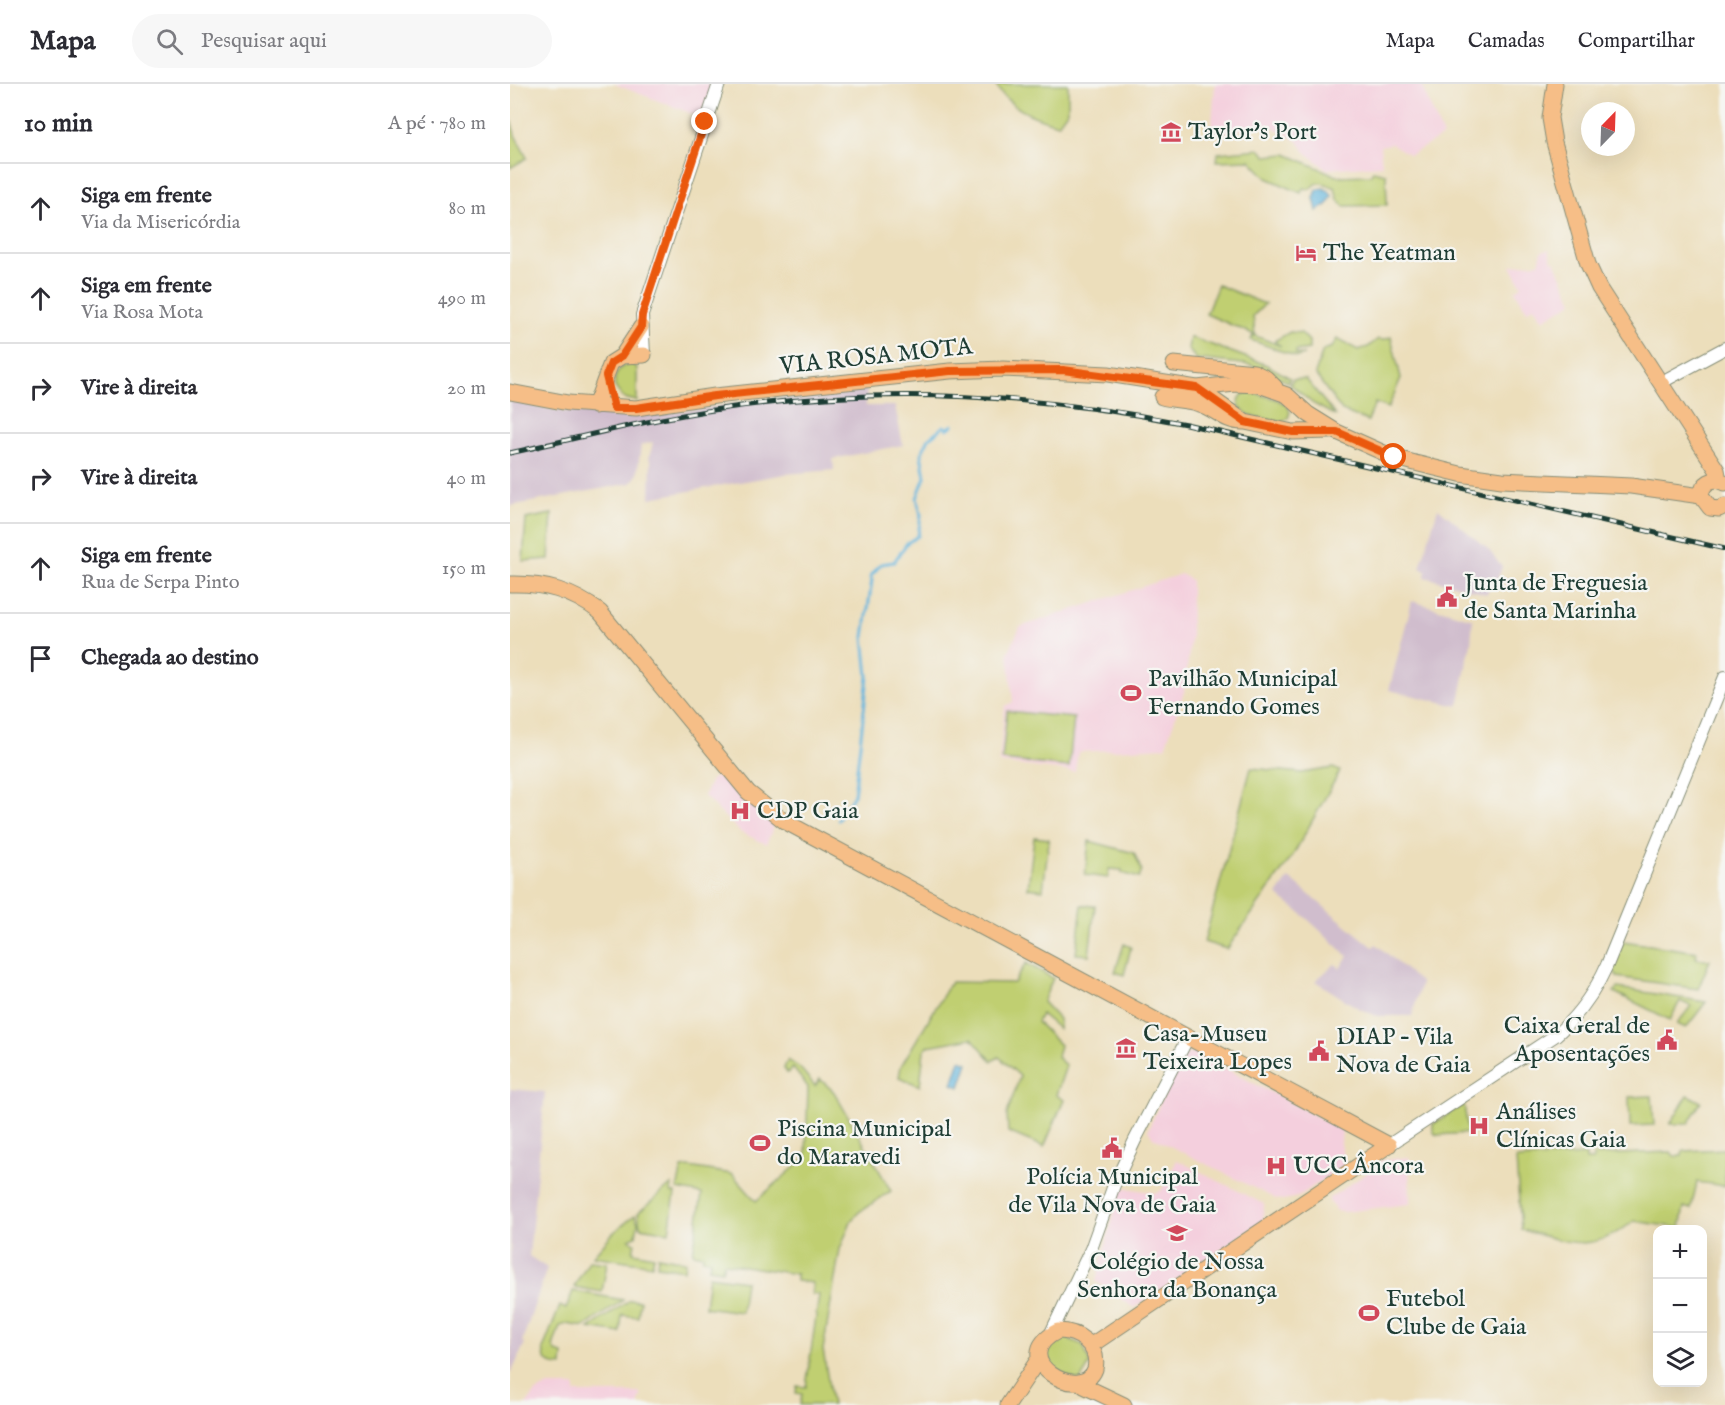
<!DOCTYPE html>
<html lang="pt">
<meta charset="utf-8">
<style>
body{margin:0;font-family:"IM FELL English",serif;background:#f7f7f7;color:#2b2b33}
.controls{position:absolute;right:18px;bottom:18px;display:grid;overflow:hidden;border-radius:12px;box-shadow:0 6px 24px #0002}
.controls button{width:54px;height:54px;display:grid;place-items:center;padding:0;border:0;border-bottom:2px solid #e1e1e2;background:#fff;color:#2b2b33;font:30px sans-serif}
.compass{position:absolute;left:1071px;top:18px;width:54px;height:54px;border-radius:50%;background:#fff;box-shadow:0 6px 24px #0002;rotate:23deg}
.stop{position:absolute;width:18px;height:18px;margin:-14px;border:4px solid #ea580c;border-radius:50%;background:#fff}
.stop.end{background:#ea580c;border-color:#fff;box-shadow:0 2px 6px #0008}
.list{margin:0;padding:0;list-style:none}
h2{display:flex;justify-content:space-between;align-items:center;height:78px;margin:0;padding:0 24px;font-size:26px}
h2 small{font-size:20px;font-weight:400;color:#7c7c81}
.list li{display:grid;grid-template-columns:39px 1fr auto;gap:18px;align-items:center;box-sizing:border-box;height:90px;padding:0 24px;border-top:2px solid #e1e1e2}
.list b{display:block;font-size:22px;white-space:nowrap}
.list p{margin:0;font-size:20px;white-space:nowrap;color:#7c7c81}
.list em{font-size:20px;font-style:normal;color:#7c7c81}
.icon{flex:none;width:33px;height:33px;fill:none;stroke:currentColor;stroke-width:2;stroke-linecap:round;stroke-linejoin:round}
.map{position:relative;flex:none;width:1215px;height:1321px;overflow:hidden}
header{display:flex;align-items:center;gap:36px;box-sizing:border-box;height:84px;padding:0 30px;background:#fff;border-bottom:2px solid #e1e1e2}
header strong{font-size:28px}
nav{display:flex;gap:33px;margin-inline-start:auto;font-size:21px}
.search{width:420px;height:54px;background:#f7f7f7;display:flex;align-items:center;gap:15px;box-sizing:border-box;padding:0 21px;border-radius:33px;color:#7c7c81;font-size:22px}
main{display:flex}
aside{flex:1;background:#fff}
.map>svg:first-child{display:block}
.built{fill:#f4cfdd}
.industrial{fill:#d0bdcd}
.green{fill:#c0cf71;stroke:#708652;stroke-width:1.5}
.water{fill:#60b4dc;stroke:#407888;stroke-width:1.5}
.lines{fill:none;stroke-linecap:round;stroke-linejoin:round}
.stream{stroke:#60b4dc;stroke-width:3}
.minor-casing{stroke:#868e78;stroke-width:14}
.major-casing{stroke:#868e78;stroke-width:17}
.minor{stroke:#fff;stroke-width:12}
.major{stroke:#f6be87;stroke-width:15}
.rail-casing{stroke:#1f3d34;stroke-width:5}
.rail{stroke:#f6f6f2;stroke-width:3;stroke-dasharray:9;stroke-linecap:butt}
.route{stroke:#ea580c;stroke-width:8}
.labels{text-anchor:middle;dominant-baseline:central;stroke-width:4.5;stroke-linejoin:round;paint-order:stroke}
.poi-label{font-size:24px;fill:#1f3d34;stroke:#f6f6f2;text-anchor:start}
.street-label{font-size:24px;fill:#1f3d34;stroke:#f6f6f2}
</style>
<header>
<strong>Mapa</strong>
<div class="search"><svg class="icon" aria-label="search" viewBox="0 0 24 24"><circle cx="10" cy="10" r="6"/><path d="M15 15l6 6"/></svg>Pesquisar aqui</div>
<nav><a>Mapa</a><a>Camadas</a><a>Compartilhar</a></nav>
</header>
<main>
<aside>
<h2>10 min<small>A pé · 780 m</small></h2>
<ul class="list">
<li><svg class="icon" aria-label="ahead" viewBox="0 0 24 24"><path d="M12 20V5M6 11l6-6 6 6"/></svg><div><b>Siga em frente</b><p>Via da Misericórdia</p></div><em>80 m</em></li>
<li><svg class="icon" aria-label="ahead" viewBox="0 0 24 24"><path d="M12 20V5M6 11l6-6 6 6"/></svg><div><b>Siga em frente</b><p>Via Rosa Mota</p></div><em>490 m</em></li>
<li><svg class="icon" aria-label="right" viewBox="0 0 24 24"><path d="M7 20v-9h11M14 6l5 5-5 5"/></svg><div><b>Vire à direita</b></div><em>20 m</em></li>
<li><svg class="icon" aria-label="right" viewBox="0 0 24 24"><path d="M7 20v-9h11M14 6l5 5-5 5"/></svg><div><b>Vire à direita</b></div><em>40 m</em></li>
<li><svg class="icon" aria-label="ahead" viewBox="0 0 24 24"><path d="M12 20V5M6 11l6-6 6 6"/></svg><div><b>Siga em frente</b><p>Rua de Serpa Pinto</p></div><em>150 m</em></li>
<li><svg class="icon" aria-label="arrive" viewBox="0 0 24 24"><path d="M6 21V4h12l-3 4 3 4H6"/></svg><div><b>Chegada ao destino</b></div></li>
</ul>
</aside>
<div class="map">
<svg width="1215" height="1321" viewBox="0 0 1215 1321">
<rect width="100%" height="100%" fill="#f6f6f2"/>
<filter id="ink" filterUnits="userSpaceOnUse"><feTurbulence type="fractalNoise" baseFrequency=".0167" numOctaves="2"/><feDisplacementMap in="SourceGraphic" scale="12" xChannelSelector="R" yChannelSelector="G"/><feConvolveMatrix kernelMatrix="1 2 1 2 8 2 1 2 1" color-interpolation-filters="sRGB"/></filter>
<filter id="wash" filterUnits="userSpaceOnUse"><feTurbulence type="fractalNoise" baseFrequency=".008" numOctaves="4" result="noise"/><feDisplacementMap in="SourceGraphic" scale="24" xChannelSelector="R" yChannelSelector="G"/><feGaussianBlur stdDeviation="1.35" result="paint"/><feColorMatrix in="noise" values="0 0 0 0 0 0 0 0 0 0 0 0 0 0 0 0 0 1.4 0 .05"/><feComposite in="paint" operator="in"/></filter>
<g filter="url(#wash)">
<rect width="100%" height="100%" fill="#ecdebb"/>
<path class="built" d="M104,0H207L196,28L188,32Z
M705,0H911L933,52L900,71L882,60L870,62L872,81L817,85L795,68L788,57L759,41L701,51Z
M1039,165L1042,177H1045L1063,218L1033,236L1024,222L1017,227L1005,206L1012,202L1001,181L1029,179L1032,167Z
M671,490L681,496V553L674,608L655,663L568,668L565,688L489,679L495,622L503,618L498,569L510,543Z
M208,691L214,692L262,737L263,745L256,760L230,748L194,712L201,696Z
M685,968L832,1046L831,1059L834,1081L788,1113L773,1116L766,1115L642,1053L638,1046L662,992L674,971Z
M899,1073L900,1120L834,1128L826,1127L818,1115L857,1089V1085L869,1077Z
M667,1076L754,1120L753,1137L624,1224L586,1197L611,1103L646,1109L651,1107Z
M39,1302H65V1309H132L128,1321H16L26,1308Z"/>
<path class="industrial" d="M357,302L356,322H385L393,361L323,375L324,386L275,390L140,414L141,377L139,375L143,358L131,361L127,391L121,399L0,422V316L56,328L58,325L118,333L163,324L164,328Z
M928,424L978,465L992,483L987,496L976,510L915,493L916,486L910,484Z
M902,517L963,535L961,559L948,622L879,606Z
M779,794L863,863L866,860L911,899L902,932H867L848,924L805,897L825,880L830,884L838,872L793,831L767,811Z
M0,1005L35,1008L19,1172L37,1184L12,1258L15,1259L1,1290Z"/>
<path class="green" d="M485,0H558V26L548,40C522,33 499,24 485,0Z
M0,32L5,51L17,74L0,84Z
M750,65L756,72L776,70L827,92L860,91L863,87L876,90L877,121L834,122L828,116L825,104C817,101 809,94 800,105L793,104L791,109L757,94L740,76L707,77L708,69Z
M708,201L755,220L743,232L745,251L696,230Z
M780,248L791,249L799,257V265L786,267V270L794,271L787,273L741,256L743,251L771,262L765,258L766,256Z
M680,253L757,281L780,294L778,298L741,281L686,275L678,265Z
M881,253L891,294L878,324L865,319L858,337L832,327L805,290L813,266L822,263L827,255L848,266L858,263L868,255L873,256Z
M121,279L127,284V317L113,314L105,303C103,291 109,282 121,279Z
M783,295H796L826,332L802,319L780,300Z
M740,308L766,315L777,321L780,328L778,334L772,338C759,336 715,331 733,310Z
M42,430L39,475L13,477L16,435Z
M497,627L564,634L559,683L492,676Z
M741,684L792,689L823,684L830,687L783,771L717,865L694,858Z
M524,753L539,755L533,806L518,804Z
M579,757L624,769L632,787L629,794L612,789V786L599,785L598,794L575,791Z
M572,821L585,822L579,871L566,870Z
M1113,857L1187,868L1186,874L1200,876L1188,905L1107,893L1102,882Z
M614,860L621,863L614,891L605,888Z
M516,879L543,894L533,918L549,935V945L531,930L527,938L550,961L547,973L556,982L546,1011L554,1016L534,1063L498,1048L497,1030L510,992L489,973L482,977L462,954L418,962L414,966L410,1002L389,993L391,982L441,898L504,899Z
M1108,904L1196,918L1176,944L1167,940L1181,922L1170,917L1160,936L1104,908Z
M278,976L290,984L305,1002L310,995L324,1008L381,1107L349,1128L341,1137L330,1165L313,1266L322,1321H290L292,1310L286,1309L287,1302L296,1303L309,1211L302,1210L303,1199L286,1197V1190L214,1179L212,1186L199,1184L200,1176L193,1175V1171L183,1169L192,1110L167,1105L172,1084L179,1083L222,1090L246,1117L296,1073L298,1003L283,984L277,989L274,984Z
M1178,1011L1191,1018L1178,1040H1160Z
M1142,1012L1144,1041L1120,1042L1119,1013Z
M954,1020L958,1049L927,1051L923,1048V1040Z
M1215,1065V1102L1187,1098L1181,1125L1174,1123L1170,1144L1124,1137C1080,1171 1061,1158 1011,1146L1006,1075L1076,1071V1076H1083V1071L1161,1068L1164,1072H1172L1173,1067Z
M162,1100L161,1109H165L159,1148L130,1143L128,1129Z
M125,1131L128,1139L126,1152L119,1155L125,1159L123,1168L144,1172L142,1181L83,1172L103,1149Z
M148,1172L175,1177L174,1186L147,1182Z
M79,1177L97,1179L92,1208L64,1203Z
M199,1192L235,1197L231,1228L195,1223Z
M63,1207L113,1216L74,1243L57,1240L50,1242L43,1262L46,1268L53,1270L52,1282L43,1281L35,1275L33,1265L50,1222L56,1225Z
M120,1216L130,1217L128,1233L112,1231L110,1249L79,1244Z
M552,1252L573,1261L580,1280L569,1298L537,1282L536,1265Z"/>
<path class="water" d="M813,104L819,107L822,112L817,121L807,127L804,114L807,106Z
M450,976L458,979L450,1003L442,1000Z"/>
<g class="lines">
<path class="stream" d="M328,736L344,711L358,592L354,553L362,496L360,493L371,480L384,478L397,459L408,452L411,431L407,414L415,393L411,370L419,354L434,342L437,345L443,341"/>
</g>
</g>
<g filter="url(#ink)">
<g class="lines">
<g class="minor-casing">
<path id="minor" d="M134,271L132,231L209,0
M1150,299L1215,264
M879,1061L1046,951C1069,931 1085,908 1097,881L1215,593
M540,1251L581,1165L604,1101L625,1056L677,955"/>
</g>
<g class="major-casing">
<path id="major" d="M1045,0L1040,34L1044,58L1078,180L1089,204L1207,386L1209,396
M112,272L134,271
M664,280L744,288L756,294L765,303
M687,304L735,338L783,348L821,347
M0,308L58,319L126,324L205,312L440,287L493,285L598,290L687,304L725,300L749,301L777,311L798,330L827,348L883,373L905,379L950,390L992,396L1121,402L1191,412
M652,313C665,317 677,315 689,320C706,325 714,338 733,338
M85,322L101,279L112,272L131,243
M1215,399C1203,392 1192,399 1191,412L1200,424L1209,425L1215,422
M0,500C35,499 62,507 90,528L238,708L274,737L879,1061L580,1262
M548,1247C568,1247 590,1261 585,1285C572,1321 493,1275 548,1247Z
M574,1302L614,1321
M498,1321L528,1276"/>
</g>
<use href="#minor" class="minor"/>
<use href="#major" class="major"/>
<g class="rail-casing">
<path id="rail" d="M0,369C69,354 139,335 210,325C367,302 521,309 676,340L1215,465"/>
</g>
<use href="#rail" class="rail"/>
</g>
</g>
<g class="lines" filter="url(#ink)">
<path class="route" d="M195,38L132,231L131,243L112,272L101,279L96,292L104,324H126L205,312L440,287L553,286L687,304L735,338L783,348H827L884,373"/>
</g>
<defs>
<g id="museum-bare" transform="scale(1.62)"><path d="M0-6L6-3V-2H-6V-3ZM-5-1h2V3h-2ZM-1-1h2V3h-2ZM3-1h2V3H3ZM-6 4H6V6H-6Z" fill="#d1495b" stroke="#f6f6f2" stroke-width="2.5" paint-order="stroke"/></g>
<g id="hotel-bare" transform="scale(1.62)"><path d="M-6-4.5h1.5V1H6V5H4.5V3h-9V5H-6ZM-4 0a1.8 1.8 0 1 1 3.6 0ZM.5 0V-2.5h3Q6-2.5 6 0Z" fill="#d1495b" stroke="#f6f6f2" stroke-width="2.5" paint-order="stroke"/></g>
<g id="civic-bare" transform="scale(1.62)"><path d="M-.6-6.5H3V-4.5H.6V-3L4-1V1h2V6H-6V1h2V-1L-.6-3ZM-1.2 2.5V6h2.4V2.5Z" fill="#d1495b" stroke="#f6f6f2" stroke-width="2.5" paint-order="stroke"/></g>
<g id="stadium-bare" transform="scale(1.62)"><path d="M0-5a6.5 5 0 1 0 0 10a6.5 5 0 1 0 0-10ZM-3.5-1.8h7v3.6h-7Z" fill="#d1495b" stroke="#f6f6f2" stroke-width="2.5" paint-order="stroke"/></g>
<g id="hospital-bare" transform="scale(1.62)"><path d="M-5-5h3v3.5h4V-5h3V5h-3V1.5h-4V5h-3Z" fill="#d1495b" stroke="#f6f6f2" stroke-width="2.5" paint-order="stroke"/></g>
<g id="school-bare" transform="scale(1.62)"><path d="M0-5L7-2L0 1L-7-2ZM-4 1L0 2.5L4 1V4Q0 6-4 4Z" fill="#d1495b" stroke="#f6f6f2" stroke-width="2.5" paint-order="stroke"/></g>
</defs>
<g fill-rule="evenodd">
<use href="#museum-bare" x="661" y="48"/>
<use href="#hotel-bare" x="796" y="169"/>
<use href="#civic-bare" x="937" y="513"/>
<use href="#stadium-bare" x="621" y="609"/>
<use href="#hospital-bare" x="230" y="727"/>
<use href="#civic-bare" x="1157" y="956"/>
<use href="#museum-bare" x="616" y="964"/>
<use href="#civic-bare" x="809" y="967"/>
<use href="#hospital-bare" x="969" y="1042"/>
<use href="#stadium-bare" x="250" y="1059"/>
<use href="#civic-bare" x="602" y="1064"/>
<use href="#hospital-bare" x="766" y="1082"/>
<use href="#school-bare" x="667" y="1149"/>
<use href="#stadium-bare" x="859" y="1229"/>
</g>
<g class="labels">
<g class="poi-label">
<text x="678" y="48">Taylor's Port</text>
<text x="813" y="169">The Yeatman</text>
<text x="954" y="499">Junta de Freguesia<tspan x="954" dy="28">de Santa Marinha</tspan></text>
<text x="638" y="595">Pavilhão Municipal<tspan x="638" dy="28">Fernando Gomes</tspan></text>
<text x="247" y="727">CDP Gaia</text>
<text x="1140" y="942" text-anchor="end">Caixa Geral de<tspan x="1140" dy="28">Aposentações</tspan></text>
<text x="633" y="950">Casa-Museu<tspan x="633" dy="28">Teixeira Lopes</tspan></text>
<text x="826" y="953">DIAP – Vila<tspan x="826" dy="28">Nova de Gaia</tspan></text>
<text x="986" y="1028">Análises<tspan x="986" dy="28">Clínicas Gaia</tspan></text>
<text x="267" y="1045">Piscina Municipal<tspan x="267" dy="28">do Maravedi</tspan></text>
<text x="783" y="1082">UCC Âncora</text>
<text x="602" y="1093" text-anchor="middle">Polícia Municipal<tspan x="602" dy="28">de Vila Nova de Gaia</tspan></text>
<text x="667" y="1178" text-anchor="middle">Colégio de Nossa<tspan x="667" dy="28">Senhora da Bonança</tspan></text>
<text x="876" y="1215">Futebol<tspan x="876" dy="28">Clube de Gaia</tspan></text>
</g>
<g class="street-label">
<text transform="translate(366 273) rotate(-6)">VIA ROSA MOTA</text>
</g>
</g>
</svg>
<div class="controls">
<button>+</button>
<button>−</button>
<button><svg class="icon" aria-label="layers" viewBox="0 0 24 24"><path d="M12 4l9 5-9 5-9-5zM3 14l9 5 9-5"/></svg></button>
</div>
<svg class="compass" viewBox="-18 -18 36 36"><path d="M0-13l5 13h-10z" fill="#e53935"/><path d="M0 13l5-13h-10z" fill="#7c7c81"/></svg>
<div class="stop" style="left:884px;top:373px"></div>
<div class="stop end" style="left:195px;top:38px"></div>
</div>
</main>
